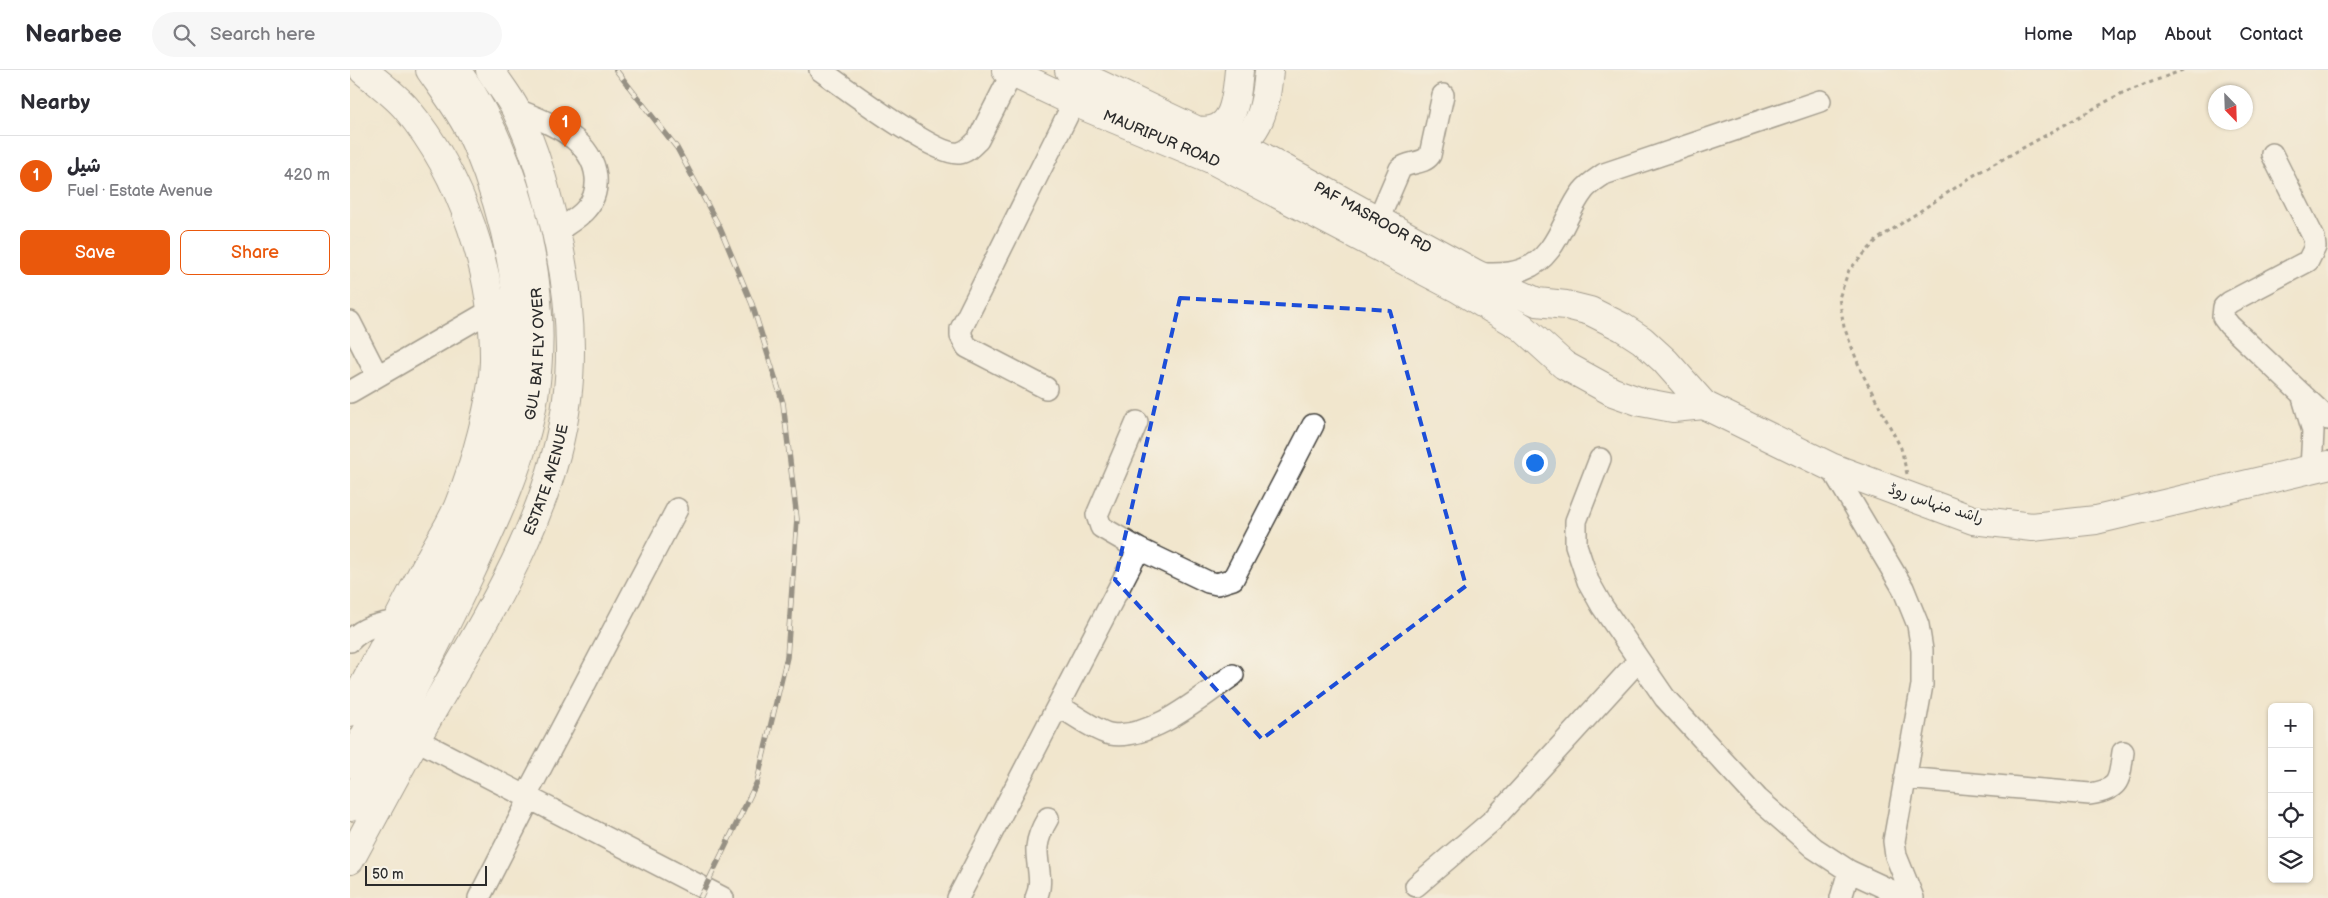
<!DOCTYPE html>
<meta charset="utf-8">
<style>
body{margin:0;font-family:"Balsamiq Sans","Playpen Sans Arabic",sans-serif;background:#f7f7f7;color:#2b2b33}
.controls{position:absolute;right:15px;bottom:15px;display:grid;overflow:hidden;border-radius:8px;box-shadow:0 1px 4px #0004}
.controls button{width:45px;height:45px;display:grid;place-items:center;padding:0;border:0;border-bottom:1px solid #e1e1e2;background:#fff;color:#2b2b33;font:25px sans-serif}
.compass{position:absolute;left:1858px;top:15px;width:45px;height:45px;border-radius:50%;background:#fff;box-shadow:0 1px 4px #0004;rotate:157deg}
.scale{position:absolute;left:15px;bottom:12px;width:122px;box-sizing:border-box;padding-left:5px;border:2px solid #2b2b2b;border-top:0;font-size:14px;line-height:18px;white-space:nowrap;color:#2b2b2b;-webkit-text-stroke:4px #f7f3e8;paint-order:stroke}
.you{position:absolute;left:1184px;top:392px;width:18px;height:18px;margin:-12px;border:4px solid #fff;border-radius:50%;background:#1a73e8;box-shadow:0 0 0 8px #1a73e833}
.badge{display:grid;place-items:center;width:32px;height:32px;border-radius:50%;background:#ea580c;color:#fff;font-size:16px;font-weight:700}
.pin{position:absolute;translate:-50% -41px;filter:drop-shadow(0 1px 2px #0008)}
.pin::after{content:'';position:absolute;top:26px;width:18px;height:15px;background:inherit;clip-path:polygon(0 0,100% 0,50% 100%)}
.list{margin:0;padding:0;list-style:none}
h2{display:flex;justify-content:space-between;align-items:center;height:65px;margin:0;padding:0 20px;font-size:21px}
h2 small{font-size:16px;font-weight:400;color:#7c7c81}
.list li{display:grid;grid-template-columns:32px 1fr auto;gap:15px;align-items:center;box-sizing:border-box;height:80px;padding:0 20px;border-top:1px solid #e1e1e2}
.list b{display:block;font-size:19px;white-space:nowrap}
.list p{margin:0;font-size:16px;white-space:nowrap;color:#7c7c81}
.list em{font-size:16px;font-style:normal;color:#7c7c81}
.actions{display:flex;gap:10px;padding:15px 20px}
.actions a{flex:1;padding:11px 0;border:1px solid #ea580c;border-radius:8px;text-align:center;font-size:18px;color:#ea580c}
.actions .main{background:#ea580c;color:#fff}
.icon{flex:none;width:28px;height:28px;fill:none;stroke:currentColor;stroke-width:2;stroke-linecap:round;stroke-linejoin:round}
.map{position:relative;flex:none;width:1978px;height:828px;overflow:hidden}
header{display:flex;align-items:center;gap:30px;box-sizing:border-box;height:70px;padding:0 25px;background:#fff;border-bottom:1px solid #e1e1e2}
header strong{font-size:24px}
nav{display:flex;gap:28px;margin-inline-start:auto;font-size:18px}
.search{width:350px;height:45px;background:#f7f7f7;display:flex;align-items:center;gap:12px;box-sizing:border-box;padding:0 18px;border-radius:28px;color:#7c7c81;font-size:19px}
main{display:flex}
aside{flex:1;background:#fff}
.map>svg:first-child{display:block}
.lines{fill:none;stroke-linecap:round;stroke-linejoin:round}
.minor-casing{stroke:#494743;stroke-width:24}
.major-casing{stroke:#494743;stroke-width:30}
.highway-casing{stroke:#494743;stroke-width:30}
.path{stroke:#494743;stroke-width:3;stroke-dasharray:4 4;stroke-linecap:butt}
.minor{stroke:#fff;stroke-width:21}
.major{stroke:#fff;stroke-width:28}
.highway{stroke:#fff;stroke-width:28}
.rail-casing{stroke:#2b2b2b;stroke-width:5.5}
.rail{stroke:#f7f3e8;stroke-width:4;stroke-dasharray:11;stroke-linecap:butt}
.marked{fill:none;stroke:#1d4ed8;stroke-width:4;stroke-dasharray:10 6;stroke-linejoin:round}
.labels{text-anchor:middle;dominant-baseline:central;stroke-width:4.5;stroke-linejoin:round;paint-order:stroke}
.street-label{font-size:15px;fill:#2b2b2b;stroke:#f7f3e8}
</style>
<header>
<strong>Nearbee</strong>
<div class="search"><svg class="icon" aria-label="search" viewBox="0 0 24 24"><circle cx="10" cy="10" r="6"/><path d="M15 15l6 6"/></svg>Search here</div>
<nav><a>Home</a><a>Map</a><a>About</a><a>Contact</a></nav>
</header>
<main>
<aside>
<h2>Nearby<small></small></h2>
<ul class="list">
<li><span class="badge">1</span><div><b>شیل</b><p>Fuel · Estate Avenue</p></div><em>420 m</em></li>
</ul>
<div class="actions"><a class="main">Save</a><a>Share</a></div>
</aside>
<div class="map">
<svg width="1978" height="828" viewBox="0 0 1978 828">
<rect width="100%" height="100%" fill="#f7f3e8"/>
<filter id="ink" filterUnits="userSpaceOnUse"><feTurbulence type="fractalNoise" baseFrequency=".02" numOctaves="2"/><feDisplacementMap in="SourceGraphic" scale="10" xChannelSelector="R" yChannelSelector="G"/><feConvolveMatrix kernelMatrix="1 2 1 2 8 2 1 2 1" color-interpolation-filters="sRGB"/></filter>
<filter id="wash" filterUnits="userSpaceOnUse"><feTurbulence type="fractalNoise" baseFrequency=".0096" numOctaves="4" result="noise"/><feDisplacementMap in="SourceGraphic" scale="20" xChannelSelector="R" yChannelSelector="G"/><feGaussianBlur stdDeviation="1.12" result="paint"/><feColorMatrix in="noise" values="0 0 0 0 0 0 0 0 0 0 0 0 0 0 0 0 0 1.4 0 .05"/><feComposite in="paint" operator="in"/></filter>
<g filter="url(#wash)">
<rect width="100%" height="100%" fill="#f1e6cd"/>
</g>
<g filter="url(#ink)">
<g class="lines">
<g class="minor-casing">
<path id="minor" d="M470,0C493,16 586,87 609,83C617,82 623,75 628,70L662,3
M165,39C197,52 242,67 246,107C247,119 245,129 236,139C229,148 215,155 206,162
M1922,84L1964,168L1965,177L1958,191L1880,232L1874,237L1873,247L1879,255L1978,349
M1022,164L1050,99C1058,91 1073,95 1080,85L1093,25
M1128,204C1144,204 1160,205 1174,199C1207,188 1214,145 1233,121C1238,114 1247,109 1254,104L1470,31
M0,252L27,305
M696,318L617,277L611,266V259L724,32
M0,322L140,241
M1952,324L1963,361L1961,399
M787,352L747,445L751,457L789,479L858,512L867,514L883,509L963,355
M1250,389L1226,451V475L1238,511L1252,536L1315,628L1408,729L1464,778L1499,801L1557,828
M1481,397L1553,518L1568,555L1572,580V615L1544,771L1546,786L1563,828
M0,571C13,557 28,554 47,551
M709,636C721,643 748,662 760,664C801,671 851,627 883,605
M65,669L373,828
M1555,708L1740,724C1771,719 1769,710 1773,682
M176,726L327,439
M1066,816L1143,750L1289,590
M129,828L180,728
M608,828L789,479
M686,828C694,811 686,795 687,777C688,766 692,758 698,748
M1491,828L1499,801"/>
</g>
<g class="major-casing">
<g id="major">
<path id="s1" d="M656,0L724,32L861,89L1107,218L1172,257L1214,295L1263,322L1291,332L1323,338L1354,335"/>
<path d="M719,0L846,60C885,66 886,30 889,0"/>
<path id="s2" d="M859,62L891,75L1126,204L1187,232L1216,235L1240,241L1272,257L1292,270L1315,291L1354,335L1481,397L1623,450L1682,457L1746,450L1978,395"/>
<path d="M877,84C911,64 916,37 919,0"/>
</g>
</g>
<g class="highway-casing">
<g id="highway">
<path d="M0,642C26,592 51,543 77,494C87,474 101,455 109,434C124,397 143,330 144,291C145,203 112,105 56,38C44,24 27,12 13,0"/>
<path d="M0,693C38,623 75,553 108,481C131,433 154,381 164,329C179,245 158,151 126,74C115,48 96,23 80,0"/>
<path id="s3" d="M0,737C41,661 82,585 119,506C146,449 174,389 184,326C194,264 187,201 171,140C157,89 138,43 106,0"/>
<path id="s4" d="M0,790C22,750 43,709 66,669C127,561 201,455 217,329C224,274 218,216 206,162C196,121 185,78 166,40C159,26 148,13 140,0"/>
</g>
</g>
<path class="path" d="M1557,404L1551,378L1511,301L1494,257L1489,228L1499,200L1528,169L1626,104L1770,24L1833,0"/>
<use href="#minor" class="minor"/>
<use href="#major" class="major"/>
<use href="#highway" class="highway"/>
<g class="rail-casing">
<path id="rail" d="M266,0L327,78L370,158L402,234L433,333L447,449L437,587L407,712L350,828"/>
</g>
<use href="#rail" class="rail"/>
</g>
</g>
<path d="M0 0H1978V828H0ZM830,228L1040,241L1116,516L912,669L765,510Z" fill="#f1e6cd" fill-opacity=".55" fill-rule="evenodd"/>
<path class="marked" d="M830,228L1040,241L1116,516L912,669L765,510Z"/>
<g class="labels">
<g class="street-label">
<text stroke="none"><textPath href="#s1" startOffset="170">MAURIPUR ROAD</textPath></text>
<text stroke="none"><textPath href="#s2" startOffset="185">PAF MASROOR RD</textPath></text>
<text stroke="none"><textPath href="#s3" startOffset="494">GUL BAI FLY OVER</textPath></text>
<text stroke="none"><textPath href="#s4" startOffset="429">ESTATE AVENUE</textPath></text>
<text transform="translate(1586 434) rotate(18)">راشد منہاس روڈ</text>
</g>
</g>
</svg>
<div class="controls">
<button>+</button>
<button>−</button>
<button><svg class="icon" aria-label="locate" viewBox="0 0 24 24"><circle cx="12" cy="12" r="6"/><path d="M12 2v4M12 18v4M2 12h4M18 12h4"/></svg></button>
<button><svg class="icon" aria-label="layers" viewBox="0 0 24 24"><path d="M12 4l9 5-9 5-9-5zM3 14l9 5 9-5"/></svg></button>
</div>
<svg class="compass" viewBox="-18 -18 36 36"><path d="M0-13l5 13h-10z" fill="#e53935"/><path d="M0 13l5-13h-10z" fill="#7c7c81"/></svg>
<div class="scale">50 m</div>
<div class="you"></div>
<div class="pin badge" style="left:215px;top:77px">1</div>
</div>
</main>
